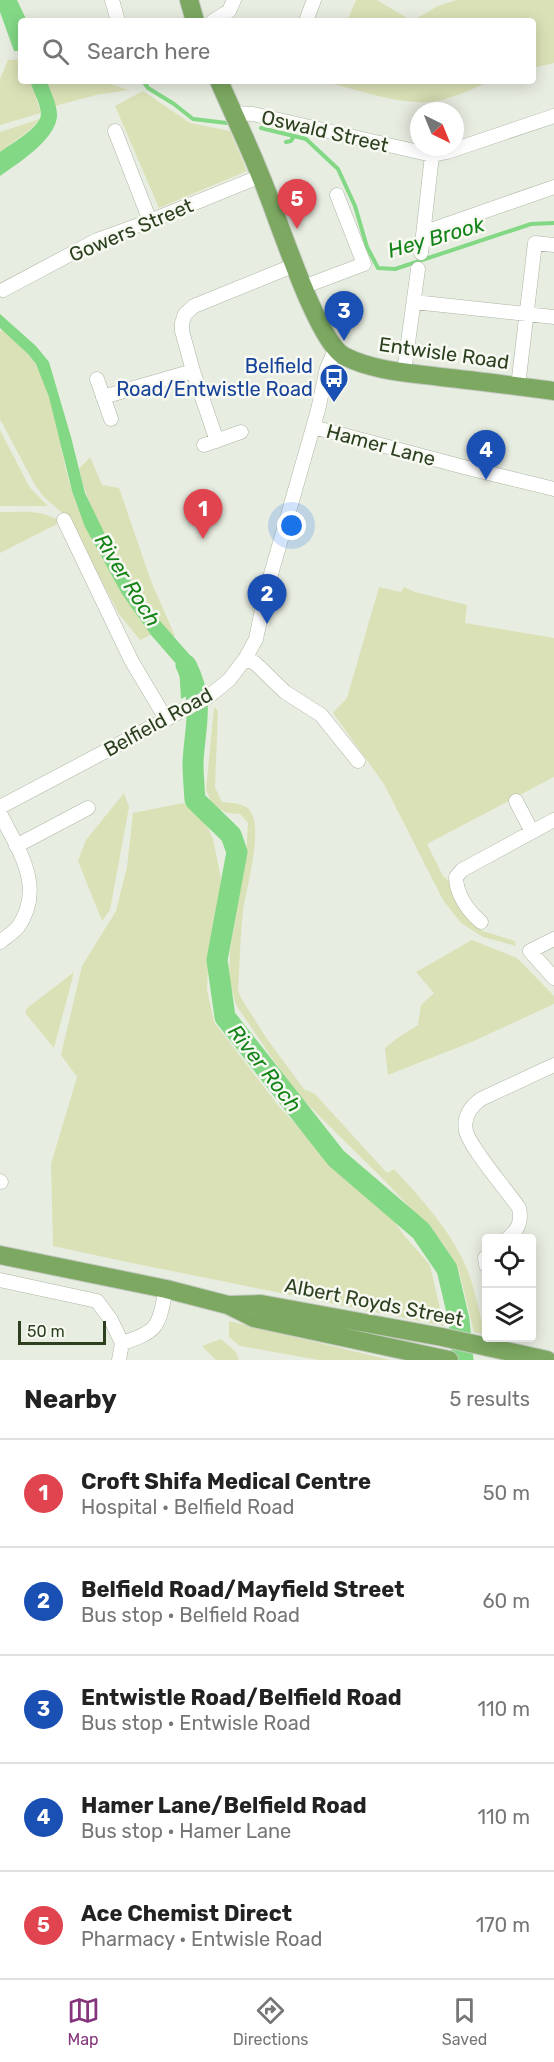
<!DOCTYPE html>
<meta charset="utf-8">
<style>
body{margin:0;font-family:Rubik,sans-serif;background:#f2f2f2;color:#222}
.controls{position:absolute;right:18px;bottom:18px;display:grid;overflow:hidden;border-radius:6px;box-shadow:0 3px 15px #0003}
.controls button{width:54px;height:54px;display:grid;place-items:center;padding:0;border:0;border-bottom:2px solid #e0e0e0;background:#fff;color:#222;font:30px sans-serif}
.compass{position:absolute;left:410px;top:102px;width:54px;height:54px;border-radius:50%;background:#fff;box-shadow:0 3px 15px #0003;rotate:137deg}
.scale{position:absolute;left:18px;bottom:15px;width:88px;box-sizing:border-box;padding-left:6px;border:3px solid #2c401f;border-top:0;font-size:16px;line-height:21px;white-space:nowrap;color:#2c401f;-webkit-text-stroke:4px #f7f9f2;paint-order:stroke}
.you{position:absolute;left:292px;top:526px;width:21px;height:21px;margin:-15px;border:4px solid #fff;border-radius:50%;background:#1a73e8;box-shadow:0 0 0 9px #1a73e833}
.badge{display:grid;place-items:center;width:39px;height:39px;border-radius:50%;background:#85357c;color:#fff;font-size:20px;font-weight:700}
.pin{position:absolute;translate:-50% -50px;filter:drop-shadow(0 2px 3px #0008)}
.pin::after{content:'';position:absolute;top:32px;width:21px;height:18px;background:inherit;clip-path:polygon(0 0,100% 0,50% 100%)}
.list{margin:0;padding:0;list-style:none}
h2{display:flex;justify-content:space-between;align-items:center;height:78px;margin:0;padding:0 24px;font-size:26px}
h2 small{font-size:20px;font-weight:400;color:#767676}
.list li{display:grid;grid-template-columns:39px 1fr auto;gap:18px;align-items:center;box-sizing:border-box;height:108px;padding:0 24px;border-top:2px solid #e0e0e0}
.list b{display:block;font-size:22px;white-space:nowrap}
.list p{margin:0;font-size:20px;white-space:nowrap;color:#767676}
.list em{font-size:20px;font-style:normal;color:#767676}
.icon{flex:none;width:33px;height:33px;fill:none;stroke:currentColor;stroke-width:2;stroke-linecap:round;stroke-linejoin:round}
.map{position:relative;flex:none;width:554px;height:1360px;overflow:hidden}
.search{position:absolute;background:#fff;box-shadow:0 3px 15px #0003;left:18px;right:18px;top:18px;height:66px;display:flex;align-items:center;gap:15px;box-sizing:border-box;padding:0 21px;border-radius:6px;color:#767676;font-size:22px}
.sheet{height:618px;background:#fff}
nav{display:flex;justify-content:space-around;align-items:center;box-sizing:border-box;height:84px;border-top:2px solid #e0e0e0;background:#fff;font-size:16px;color:#767676}
nav a{display:grid;justify-items:center;gap:3px}
nav .on{color:#85357c}
.map>svg:first-child{display:block}
.green{fill:#dbe1b7}
.water{fill:#83d885}
.lines{fill:none;stroke-linecap:round;stroke-linejoin:round}
.stream{stroke:#83d885;stroke-width:4}
.river{stroke:#83d885;stroke-width:21}
.minor-casing{stroke:#acb6a3;stroke-width:15}
.major-casing{stroke:#c4cac0;stroke-width:20}
.minor{stroke:#fff;stroke-width:14}
.major{stroke:#7ca861;stroke-width:18}
.labels{text-anchor:middle;dominant-baseline:central;stroke-width:5;stroke-linejoin:round;paint-order:stroke}
.street-label{font-size:20px;fill:#2c401f;stroke:#f7f9f2}
.transit-label{font-size:20px;fill:#164399;stroke:#f7f9f2;text-anchor:end}
.water-label{font-size:21px;font-style:italic;fill:#138317;stroke:#f7f9f2}
</style>
<div class="map">
<svg width="554" height="1360" viewBox="0 0 554 1360">
<rect width="100%" height="100%" fill="#e8ede1"/>
<path class="green" d="M356,0H377L412,21L438,6L457,0H554V63L533,68V21H347Z
M21,59V81H30L41,113L0,125V79L8,60Z
M47,81H101L129,90L96,95L55,106Z
M323,81H490C471,90 450,100 428,102C397,104 354,89 323,81Z
M143,91L190,123L230,131L247,171L159,208L115,106Z
M40,119L31,129L0,152V132Z
M2,330C13,340 26,350 34,362C57,395 59,456 73,494C91,545 120,591 151,635L140,640L119,614L68,518L44,497L35,485L0,419V332Z
M0,430L30,488L48,506H0Z
M90,457L102,485L119,488L151,581L175,636L172,637C132,588 94,531 79,469Z
M0,512C21,512 43,509 61,522L0,553Z
M379,587L401,592L404,587L415,592L467,605L465,623L554,638V777L427,844L443,876L449,881L460,904L473,925L483,931L515,941L516,946L483,937L461,923L443,900L384,784L333,713L347,698Z
M214,707L218,711L215,787L222,802C232,803 246,803 251,812C263,832 246,889 243,912C240,937 240,964 238,990L241,998L267,1039L304,1089L315,1094L387,1173L394,1169C420,1197 448,1228 464,1262C474,1283 479,1312 485,1335L474,1332L458,1267L441,1241L385,1181L296,1093L236,1005L229,979L230,950L246,857L248,823L240,814L227,813L213,806L206,790Z
M124,793L129,807L110,910L102,921L78,861L86,840Z
M183,803L204,819L213,839L221,878L219,908L208,965L207,990L214,1022L281,1109L350,1180L389,1214L403,1234L430,1265L444,1326L127,1262L53,1246L51,1164L77,1077L61,1055L82,966L116,911L127,867L133,813Z
M472,940L517,958L554,996V1004L474,1041L388,1075L385,1048L396,1039L418,1025L421,1005L434,993L416,972Z
M74,972L54,1048L26,1014V1009Z
M229,1321L390,1360H319L240,1346L229,1337Z
M221,1339L236,1352L239,1360H216L202,1346Z"/>
<path class="water" d="M0,0H17L27,21H21V51H14L0,12Z
M30,81H47C50,91 58,106 57,117C54,141 18,163 0,176V152C10,144 42,127 41,113C40,103 33,91 30,81Z
M0,314L36,346L49,362L71,437L85,493L116,557L145,604L196,662L204,687L181,699L179,667L151,635L122,594L85,527L72,491L49,397L36,364L28,354L0,328Z"/>
<g class="lines">
<path class="stream" d="M143,81L148,88L174,104L193,119L227,123
M261,128L306,139L338,169L355,206L367,247L378,268L395,269L531,224L554,223
M286,142L291,141L294,136"/>
<path class="river" d="M186,665C205,702 195,724 193,762C193,774 194,787 195,800L231,835L237,852L217,960L225,1017L336,1158L421,1231L447,1269L459,1320L463,1360"/>
<g class="minor-casing">
<path id="minor" d="M112,0L118,21
M213,21L229,11L234,0
M306,21L314,0
M233,113L253,114L432,155L447,152L554,116
M115,131L150,221
M425,232L554,187
M421,253L432,155
M303,287L364,264L337,195
M3,290L97,240L150,221L261,176
M414,302L554,317
M404,372L418,269
M97,379L111,419
M518,386L535,243L554,245
M103,397L193,371
M313,427L464,467L554,489
M217,441L193,371L182,331V323L185,314L194,306L295,265
M204,445L241,432
M64,520L131,660L166,719
M245,659L255,663L285,692L321,715L358,761
M516,801L532,832
M0,807L208,697L229,680L245,659L256,639L265,595L318,410L327,368L335,350
M0,813C18,850 46,887 18,927C13,933 6,937 0,942
M16,846L88,808
M481,922C468,911 456,894 456,877L462,870L554,820
M554,939L530,951L554,978
M0,1181L1,1182
M508,1238C518,1230 522,1222 519,1208C507,1190 470,1148 466,1131C463,1117 471,1106 481,1099L554,1065
M486,1257L485,1258L486,1265
M0,1280L97,1301L111,1320L122,1343
M119,1360L122,1343C160,1331 158,1326 166,1289"/>
</g>
<g class="major-casing">
<path id="major" d="M189,0L195,21
M219,81C233,113 248,144 261,177C276,211 316,341 344,356C373,371 410,373 441,377C479,381 516,386 554,391
M0,1255L166,1289L228,1305L254,1318L449,1360
M230,1305L261,1304L442,1337L547,1360"/>
</g>
<use href="#minor" class="minor"/>
<use href="#major" class="major"/>
</g>
<defs>
<g id="bus-pin" transform="scale(1.5)"><path d="M0 17L-7.5 6A9.5 9.5 0 1 1 7.5 6Z" fill="#1a4fb4" stroke="#f7f9f2"/><path d="M-5-6H5V4H4V6H2V4H-2V6H-4V4H-5ZM-3.5-4V0h7V-4ZM-3.5 1.2v1.5H-2V1.2ZM2 1.2v1.5H3.5V1.2Z" fill="#fff"/></g>
</defs>
<g fill-rule="evenodd">
<use href="#bus-pin" x="334" y="378"/>
</g>
<g class="labels">
<g class="street-label">
<text transform="translate(325 131) rotate(13)">Oswald Street</text>
<text transform="translate(131 230) rotate(-23)">Gowers Street</text>
<text transform="translate(444 353) rotate(8)">Entwisle Road</text>
<text transform="translate(381 445) rotate(15)">Hamer Lane</text>
<text transform="translate(158 722) rotate(-29)">Belfield Road</text>
<text transform="translate(374 1302) rotate(11)">Albert Royds Street</text>
</g>
<g class="transit-label">
<text x="313" y="366">Belfield<tspan x="313" dy="23">Road/Entwistle Road</tspan></text>
</g>
<g class="water-label">
<text transform="translate(436 237) rotate(-16)">Hey Brook</text>
<text transform="translate(128 580) rotate(58)">River Roch</text>
<text transform="translate(265 1068) rotate(52)">River Roch</text>
</g>
</g>
</svg>
<div class="controls">
<button><svg class="icon" aria-label="locate" viewBox="0 0 24 24"><circle cx="12" cy="12" r="6"/><path d="M12 2v4M12 18v4M2 12h4M18 12h4"/></svg></button>
<button><svg class="icon" aria-label="layers" viewBox="0 0 24 24"><path d="M12 4l9 5-9 5-9-5zM3 14l9 5 9-5"/></svg></button>
</div>
<svg class="compass" viewBox="-18 -18 36 36"><path d="M0-13l5 13h-10z" fill="#e53935"/><path d="M0 13l5-13h-10z" fill="#767676"/></svg>
<div class="scale">50 m</div>
<div class="you"></div>
<div class="pin badge" style="left:203px;top:539px;background:#e0444e">1</div>
<div class="pin badge" style="left:267px;top:624px;background:#1a4fb4">2</div>
<div class="pin badge" style="left:344px;top:341px;background:#1a4fb4">3</div>
<div class="pin badge" style="left:486px;top:480px;background:#1a4fb4">4</div>
<div class="pin badge" style="left:297px;top:229px;background:#e0444e">5</div>
<div class="search"><svg class="icon" aria-label="search" viewBox="0 0 24 24"><circle cx="10" cy="10" r="6"/><path d="M15 15l6 6"/></svg>Search here</div>
</div>
<section class="sheet">
<h2>Nearby<small>5 results</small></h2>
<ul class="list">
<li><span class="badge" style="background:#e0444e">1</span><div><b>Croft Shifa Medical Centre</b><p>Hospital · Belfield Road</p></div><em>50 m</em></li>
<li><span class="badge" style="background:#1a4fb4">2</span><div><b>Belfield Road/Mayfield Street</b><p>Bus stop · Belfield Road</p></div><em>60 m</em></li>
<li><span class="badge" style="background:#1a4fb4">3</span><div><b>Entwistle Road/Belfield Road</b><p>Bus stop · Entwisle Road</p></div><em>110 m</em></li>
<li><span class="badge" style="background:#1a4fb4">4</span><div><b>Hamer Lane/Belfield Road</b><p>Bus stop · Hamer Lane</p></div><em>110 m</em></li>
<li><span class="badge" style="background:#e0444e">5</span><div><b>Ace Chemist Direct</b><p>Pharmacy · Entwisle Road</p></div><em>170 m</em></li>
</ul>
</section>
<nav>
<a class="on"><svg class="icon" aria-label="map" viewBox="0 0 24 24"><path d="M3 6l6-2 6 2 6-2v14l-6 2-6-2-6 2zM9 4v14M15 6v14"/></svg>Map</a>
<a><svg class="icon" aria-label="directions" viewBox="0 0 24 24"><path d="M12 3l9 9-9 9-9-9zM9 14v-3h6M13 9l2 2-2 2"/></svg>Directions</a>
<a><svg class="icon" aria-label="saved" viewBox="0 0 24 24"><path d="M7 4h10v16l-5-4-5 4z"/></svg>Saved</a>
</nav>
